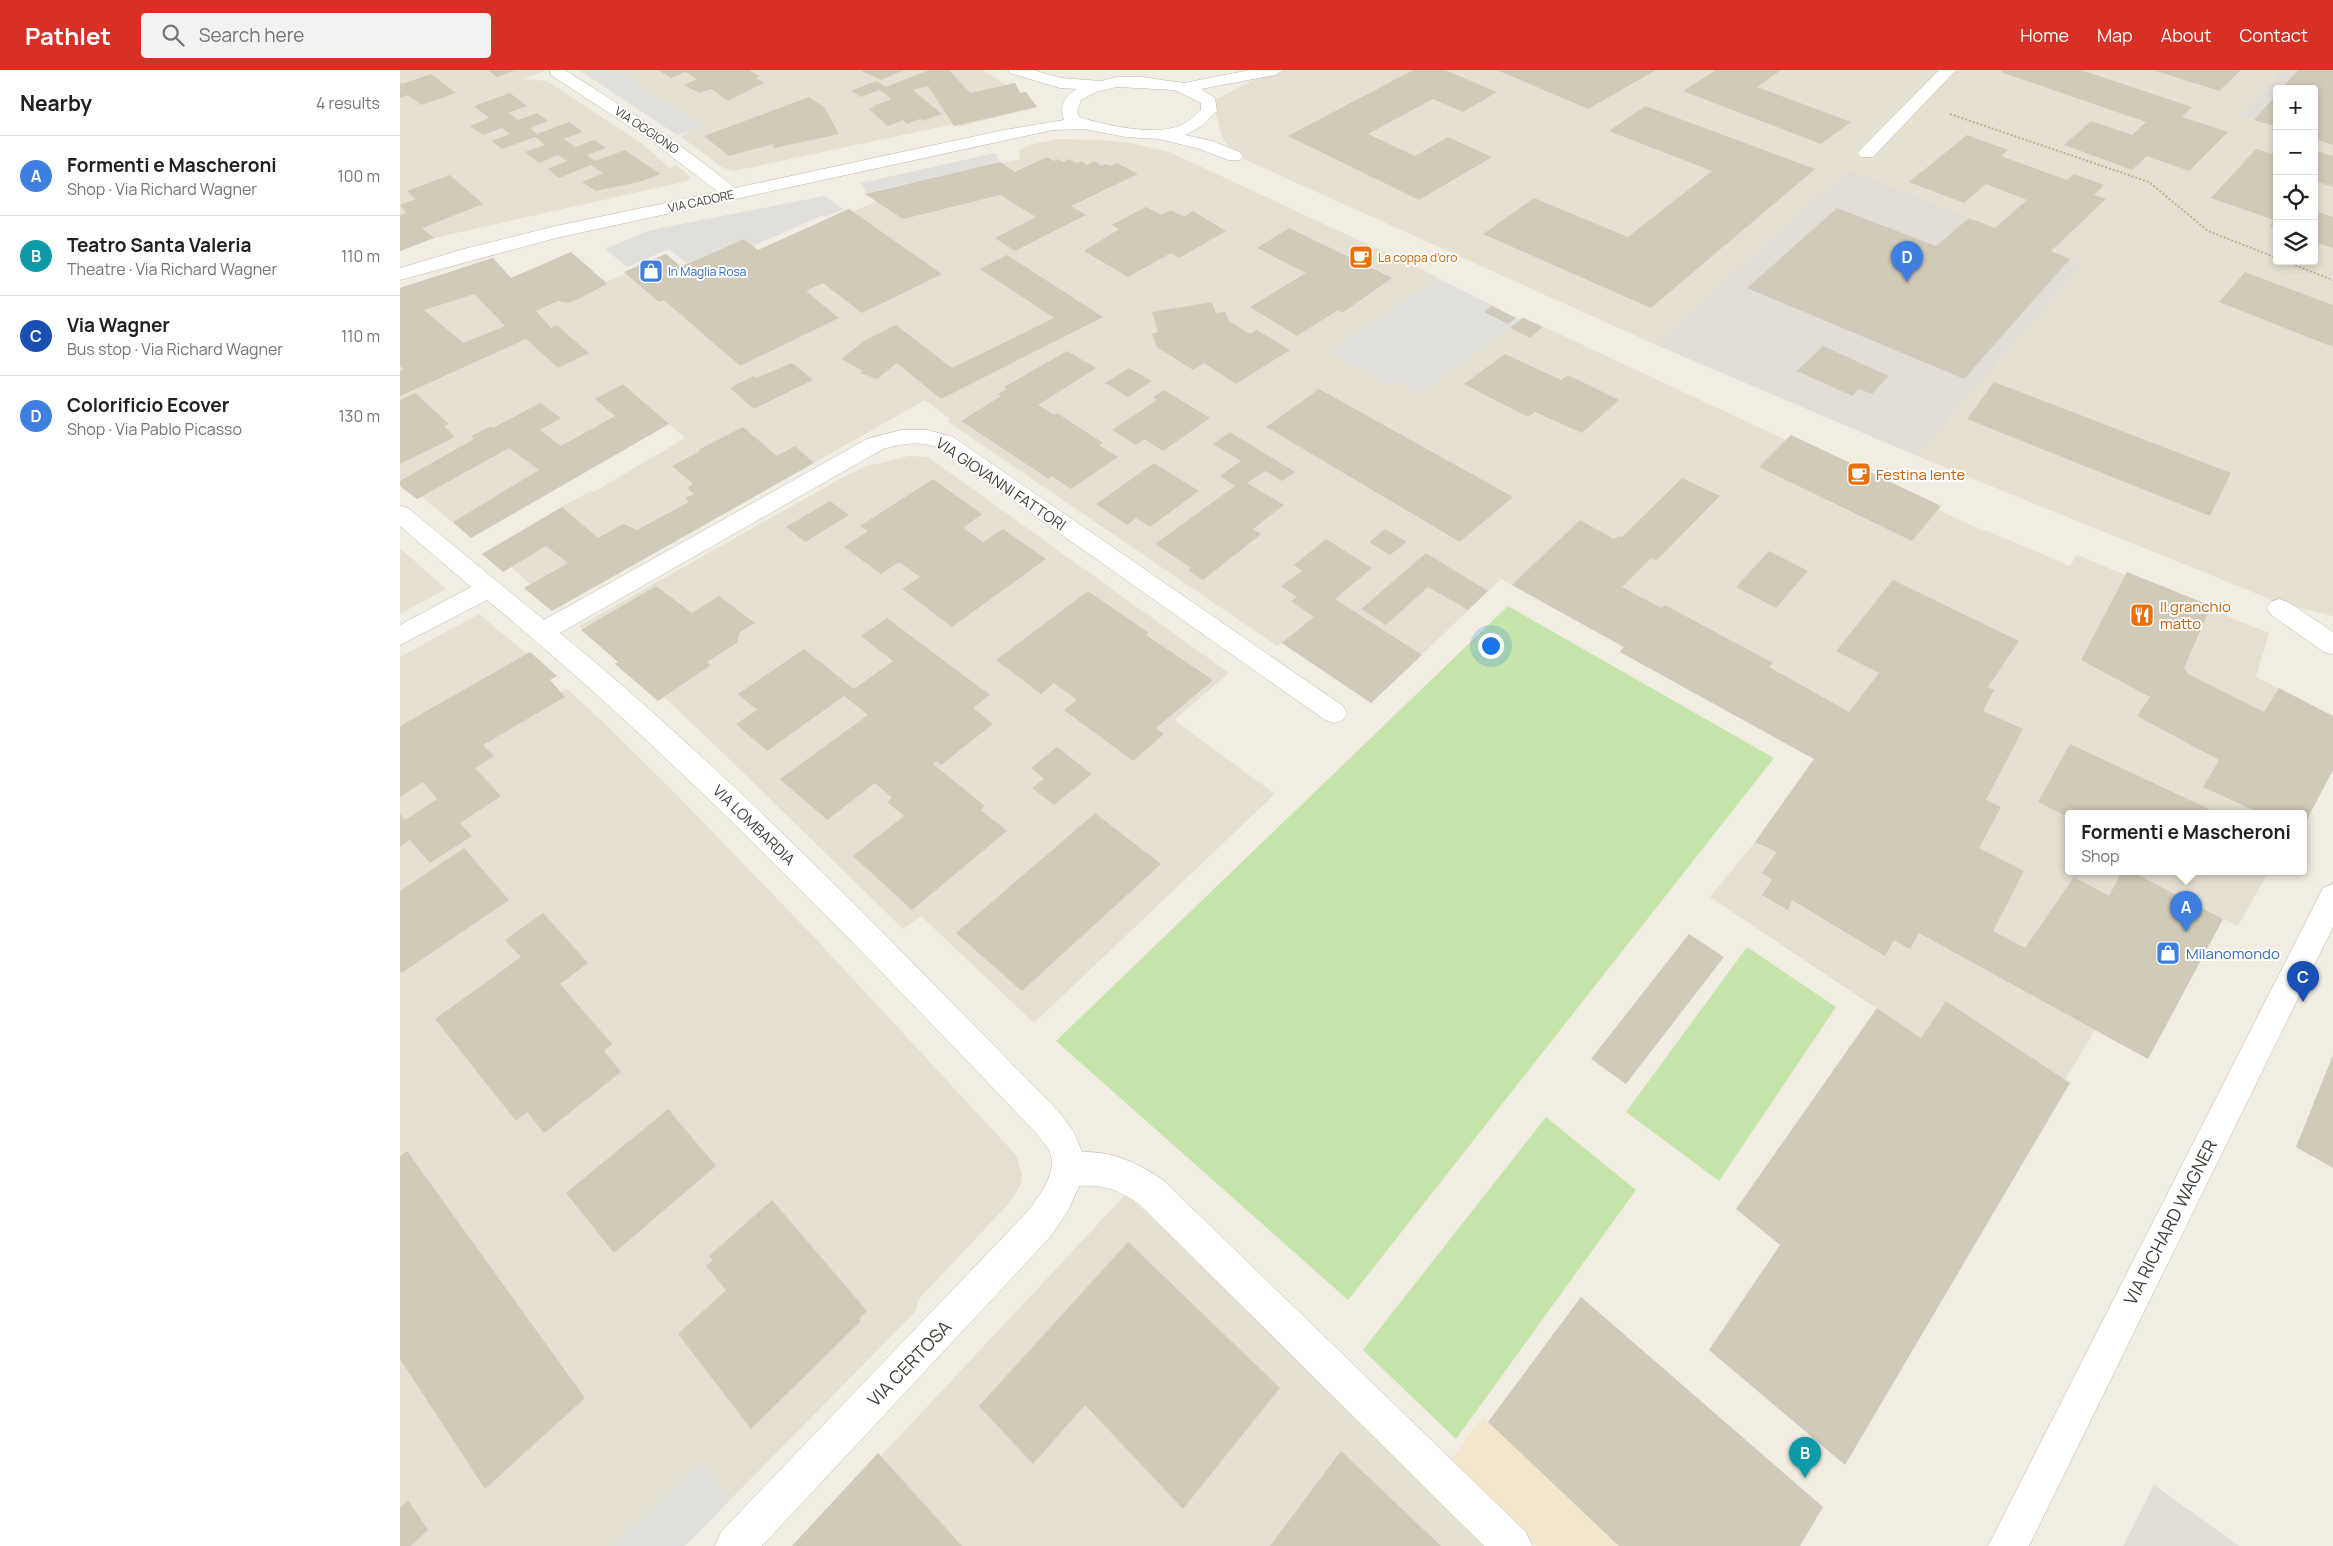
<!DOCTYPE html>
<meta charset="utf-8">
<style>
body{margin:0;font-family:Manrope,sans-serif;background:#f2f2f2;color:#202124}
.controls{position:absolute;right:15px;top:15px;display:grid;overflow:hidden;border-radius:5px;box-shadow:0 2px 8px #0003}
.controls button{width:45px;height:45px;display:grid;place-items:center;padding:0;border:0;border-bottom:1px solid #e0e0e0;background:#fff;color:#202124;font:25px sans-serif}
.you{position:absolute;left:1090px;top:575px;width:18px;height:18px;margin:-12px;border:4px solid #fff;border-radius:50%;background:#1a73e8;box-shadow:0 0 0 8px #1a73e833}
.badge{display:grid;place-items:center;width:32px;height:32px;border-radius:50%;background:#d93025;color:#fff;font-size:16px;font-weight:700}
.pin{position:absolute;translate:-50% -41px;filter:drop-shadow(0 1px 2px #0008)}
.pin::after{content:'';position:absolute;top:26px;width:18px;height:15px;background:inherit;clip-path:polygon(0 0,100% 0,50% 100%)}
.popup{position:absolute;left:1665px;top:740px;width:242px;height:65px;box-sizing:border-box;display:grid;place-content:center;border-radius:5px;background:#fff;filter:drop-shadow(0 1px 4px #0005);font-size:16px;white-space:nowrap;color:#757577}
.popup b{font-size:19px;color:#202124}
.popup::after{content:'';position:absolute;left:50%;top:100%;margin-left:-10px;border:10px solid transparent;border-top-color:#fff}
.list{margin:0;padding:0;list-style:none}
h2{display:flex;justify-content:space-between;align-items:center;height:65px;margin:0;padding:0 20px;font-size:21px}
h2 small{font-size:16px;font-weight:400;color:#757577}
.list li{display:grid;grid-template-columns:32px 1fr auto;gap:15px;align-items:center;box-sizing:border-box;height:80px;padding:0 20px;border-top:1px solid #e0e0e0}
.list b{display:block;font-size:19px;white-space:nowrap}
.list p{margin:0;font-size:16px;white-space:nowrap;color:#757577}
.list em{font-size:16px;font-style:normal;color:#757577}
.icon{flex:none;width:28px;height:28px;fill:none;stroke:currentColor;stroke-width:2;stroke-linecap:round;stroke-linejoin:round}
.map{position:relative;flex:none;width:1933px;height:1476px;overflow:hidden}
header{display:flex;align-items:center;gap:30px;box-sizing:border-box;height:70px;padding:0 25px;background:#d93025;color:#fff}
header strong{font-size:24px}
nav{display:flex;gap:28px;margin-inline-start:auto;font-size:18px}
.search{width:350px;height:45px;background:#f2f2f2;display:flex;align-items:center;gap:12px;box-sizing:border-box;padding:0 18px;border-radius:5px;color:#757577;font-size:19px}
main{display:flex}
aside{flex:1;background:#fff}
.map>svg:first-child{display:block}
.residential{fill:#e5e0d0}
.commercial{fill:#f3e6cd}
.industrial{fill:#e2ded7}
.green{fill:#c6e5ab}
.parking{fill:#e1dfdb}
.building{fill:#d2cab8;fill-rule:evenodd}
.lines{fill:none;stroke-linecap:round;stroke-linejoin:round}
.minor-casing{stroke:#bfb9a8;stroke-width:1}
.path{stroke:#bdb297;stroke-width:2;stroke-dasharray:2 2;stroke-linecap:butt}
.minor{fill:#fff;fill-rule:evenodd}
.labels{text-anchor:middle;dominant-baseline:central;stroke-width:4;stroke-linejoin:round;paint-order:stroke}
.far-street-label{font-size:12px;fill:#423d33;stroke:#fff}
.far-food-label{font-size:12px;fill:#c56008;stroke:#fff;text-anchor:start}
.far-shop-label{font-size:12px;fill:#366cbe;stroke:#fff;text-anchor:start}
.food-label{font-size:15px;fill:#c56008;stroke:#fff;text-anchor:start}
.street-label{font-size:15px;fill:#423d33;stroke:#fff}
.shop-label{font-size:15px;fill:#366cbe;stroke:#fff;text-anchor:start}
.near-street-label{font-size:18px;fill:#423d33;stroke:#fff}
</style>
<header>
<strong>Pathlet</strong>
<div class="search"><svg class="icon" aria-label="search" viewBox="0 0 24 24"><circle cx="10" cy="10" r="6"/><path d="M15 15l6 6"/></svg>Search here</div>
<nav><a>Home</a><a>Map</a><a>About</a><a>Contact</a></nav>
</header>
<main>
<aside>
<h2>Nearby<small>4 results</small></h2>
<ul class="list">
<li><span class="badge" style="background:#3f7fe0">A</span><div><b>Formenti e Mascheroni</b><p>Shop · Via Richard Wagner</p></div><em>100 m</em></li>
<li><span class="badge" style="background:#0f9aa8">B</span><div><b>Teatro Santa Valeria</b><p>Theatre · Via Richard Wagner</p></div><em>110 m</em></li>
<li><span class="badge" style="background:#1a4fb4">C</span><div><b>Via Wagner</b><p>Bus stop · Via Richard Wagner</p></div><em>110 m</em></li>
<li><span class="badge" style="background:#3f7fe0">D</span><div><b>Colorificio Ecover</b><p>Shop · Via Pablo Picasso</p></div><em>130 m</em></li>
</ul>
</aside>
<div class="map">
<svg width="1933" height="1476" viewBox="0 0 1933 1476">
<rect width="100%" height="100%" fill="#f1ede2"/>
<path class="residential" d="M0,0H147L123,9L147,11L241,73L270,98L276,95L291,107L287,111L34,168L0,181Z
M218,0H583L606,15L615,13L620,23L626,22L637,37L561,56L554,54L334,101L323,98L280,66L304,56Z
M884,0H1881L1840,45L1877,57V191H1914V69L1933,75V546L1877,532L1517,386L1684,194L1448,99L1254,274L837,86L823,69L812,31L864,5Z
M659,69L700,70L730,73L769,82L1038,207L930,282L996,309L1022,323L1123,247L1386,370L1391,365L1541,436L1539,440L1583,461L1585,460L1670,496L1677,485L1725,505L1727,502L1811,536L1810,539L1869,563L1856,607L1933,646V700L1904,755V743H1668V801H1869L1838,856L1823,849L1748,989L1695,960L1665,1010L1546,931L1521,968L1310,827L1355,772L1414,689L1220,582L1223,577L1101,509L971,633L882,573L877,576L547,351L550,349L525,330L152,541L124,518L130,514L111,497L103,502L82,484L162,437L191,421L194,422L285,368L269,354L71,468L22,427L17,429L0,416V218L93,188L111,208L171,182L206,212L226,204L224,202L266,184L281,196L344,169L358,180L449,139L453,142L476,131L465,124L620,89L619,81L629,75Z
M509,386L528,387L829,603L774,650L875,724L634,953L521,846L503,859L321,681L264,627L215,594L218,591L179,556L449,404L467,396Z
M0,478L46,519L0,544Z
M79,544L126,583L130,582L157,606L150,610L161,622L167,619L203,652L274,722L414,867L616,1085L622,1105L621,1114L610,1132L518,1230L516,1241L330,1430L302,1391L213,1476H0V587Z
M726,1124L845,1236L1087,1476H392L478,1383L481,1386Z"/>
<path class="commercial" d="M1181,1227L1423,1437L1400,1476H1136L1049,1392L1083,1347L1088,1352Z"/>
<path class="industrial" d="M1881,0H1933V75L1914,69V19H1877V57L1840,45Z
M1448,99L1684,194L1517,386L1254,274Z
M1754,1415L1839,1476H1723Z"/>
<path class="green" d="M1108,536L1374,688L948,1230L656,971Z
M1347,877L1436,937L1319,1111L1226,1042Z
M1146,1047L1236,1120L1056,1369L963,1280Z"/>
<path class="parking" d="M179,0H218L305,57L277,65Z
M595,83L600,92L467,123L461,113Z
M424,126L443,139L426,147L423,145L353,176L344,169L287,194L269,179L227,197L205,179L251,160Z
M1037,208L1121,250L1022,324L996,310L988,315L929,282Z
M302,1391L330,1430L285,1476H213Z"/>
<path class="building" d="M88,0H116L97,7Z
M258,0H349L360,6L356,8L364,13L328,31L311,19L299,23L284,15L297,9L285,2L271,8Z
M460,0H504L481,10Z
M529,0H549L570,23L615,13L620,23L626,22L637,37L554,56L528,16L513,20L542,44L522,51L520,49L507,54L503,50L488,56L469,39L475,37L472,36L490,30L488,26L479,20L461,27L451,21L476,11L486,17Z
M1013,0H1045L1097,22L1063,42L1033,29L968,64L1015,86L1048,67L1092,87L1019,130L888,66Z
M1097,0H1256L1188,39Z
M1316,0H1381L1357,17L1451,52L1421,74L1283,21Z
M1603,0H1681L1792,37L1782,47L1828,62L1789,101L1747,86L1732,100L1664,75L1691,51L1732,65L1746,52L1601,2Z
M1753,0H1841L1819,21Z
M1898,0H1933V75L1914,69V19H1881Z
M31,4L56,23L21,35L8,25L0,28V12L2,14Z
M110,23L127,36L108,43L118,50L137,43L148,51L130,58L137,64L169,52L183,62L164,69L175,77L194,70L206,78L187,85L195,91L225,80L260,104L243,111L196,121L182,112L203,103L191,95L159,108L148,99L167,91L158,85L139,93L125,82L145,75L135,67L102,79L91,71L110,64L102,58L83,65L70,56L89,48L74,36Z
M1877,24V57L1854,50Z
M409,27L424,37L439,64L374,78L373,74L329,86L304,66Z
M1245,36L1415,99L1251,238L1083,164L1134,128L1228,167L1312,101L1209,61Z
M1567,65L1608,80L1601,86L1667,110L1674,104L1704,115L1694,125L1706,129L1651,181L1670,189L1564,309L1347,218L1437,138L1536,176L1569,148L1595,158L1627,130L1586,114L1564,133L1509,112Z
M1856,79L1872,84L1877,79V158L1870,156L1874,150L1811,128Z
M1914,80L1933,86V117L1918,112L1914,116Z
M647,87L654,91L658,89L663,92L669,89L676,93L682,91L687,95L694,91L701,96L706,94L710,96L717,93L738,104L671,136L686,145L615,181L595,168L636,147L600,125L503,149L465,124L600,92L615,102Z
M50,105L83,134L22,158L34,168L0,181V145L6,143L0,135L16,129L7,121Z
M746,137L761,145L771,140L784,147L793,141L826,161L779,188L771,183L728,207L684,181L719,159L711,155Z
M449,139L542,204L462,243L423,213L406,221L439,248L340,296L264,230L259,232L224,202L266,184L281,197L344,169L358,180Z
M1914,141L1933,147V178L1914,172Z
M889,158L992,208L942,243L938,240L897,266L850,237L906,203L857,178Z
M171,182L207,214L176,230L168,233L158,231L136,241L151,258L157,255L189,283L158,298L126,269L0,326V301L3,299L0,296V218L93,188L111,208ZM74,224L105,256L63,273L24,240Z
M607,185L703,247L541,329L497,293L477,309L460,303L463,301L441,289L464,271L496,255L552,298L654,248L580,199Z
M1845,202L1933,235V277L1819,232Z
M812,232L816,243L825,242L829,251L850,264L857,260L890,280L836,314L804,293L793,300L757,277L752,264L758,262L752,242Z
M1092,236L1116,248L1108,254L1084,242Z
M1123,248L1143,257L1130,268L1110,258Z
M1423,276L1489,306L1472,324L1459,319L1452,326L1397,301Z
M667,281L696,298L638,335L654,345L657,343L703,373L699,375L718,387L671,419L652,406L649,409L561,351L601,326L598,324L607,319L604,317Z
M1105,284L1161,310L1168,305L1219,330L1182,363L1135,342L1128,347L1064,314Z
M392,293L413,310L354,339L330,318L353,306L356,308Z
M729,298L752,311L728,327L705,313Z
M1594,312L1831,403L1810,446L1567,349Z
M223,314L269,354L71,468L53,452L139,400L109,378L17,429L0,416V411L74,369L71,366L91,356L93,358L140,333L161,348L140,360L161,376L215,346L195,329Z
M919,319L1113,427L1060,472L866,357Z
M764,320L810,348L763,381L744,369L736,375L712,360L757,330L753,327Z
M15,323L49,354L44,356L55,367L0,394V330Z
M343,357L377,386L395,376L414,393L152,541L124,518L168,493L146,476L103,502L82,484L162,437L198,468L223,454L237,460L289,432L285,428L294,424L287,418L293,414L272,396L300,381L298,380Z
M830,362L895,402L882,411L865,401L847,413L884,435L853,459L861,464L803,510L788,500L791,498L755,474L835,416L820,406L841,391L813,374Z
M1391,365L1541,436L1512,471L1359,397Z
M754,393L799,421L750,457L736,448L727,455L696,434Z
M1282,408L1320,426L1256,491L1251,488L1222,517L1261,538L1265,535L1373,593L1369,597L1449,642L1479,603L1436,581L1493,510L1619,571L1588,617L1594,620L1583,641L1623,659L1586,730L1601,737L1579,778L1624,801L1593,861L1625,878L1674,807L1709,826L1722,801H1730L1823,849L1748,989L1519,863L1510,879L1494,870L1485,886L1392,830L1388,840L1362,825L1372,810L1362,803L1377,782L1355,772L1414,689L1220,582L1224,577L1112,515L1180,450L1214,469L1219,466L1222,467Z
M533,409L582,444L563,458L583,472L603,459L646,489L552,557L502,519L520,507L499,492L481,504L444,477L468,461L460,456Z
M430,431L449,445L405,472L386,457Z
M985,459L1007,472L990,485L969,472Z
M926,469L972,498L935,529L1022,585L971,633L882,573L914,547L891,531L897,527L881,516L902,501L894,495Z
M1369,481L1408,501L1376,538L1336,517Z
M1026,483L1088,521L1068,540L1028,517L986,555L961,539Z
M1727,502L1811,536L1784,598L1788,604L1864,642L1879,618L1933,646V700L1904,755V743H1860L1803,717L1819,690L1737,646L1750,627L1681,590Z
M256,516L292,543L319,526L355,553L340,562L337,573L307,592L311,595L258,631L215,594L218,592L181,560Z
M688,521L749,563L746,565L813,610L756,658L764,664L733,691L664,640L677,630L654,613L641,624L596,590Z
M487,548L590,625L573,638L593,654L541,695L537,691L533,694L585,736L581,740L607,761L512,840L453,786L504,746L487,732L492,728L475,713L427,750L380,709L468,645L444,626L367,681L336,654L357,640L338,624L404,579L454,619L493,591L461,566Z
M130,582L157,606L150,610L165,627L83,675L94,686L75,698L101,726L60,753L72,766L30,793L10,770L0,777V744L5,750L37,729L23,712L0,727V656Z
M1670,674L1809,739L1807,743H1668V747L1638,732Z
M657,677L692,704L654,735L632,718L644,709L631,698Z
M695,743L761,794L622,921L556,863Z
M64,778L109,830L2,903L0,901V821Z
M143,843L188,893L160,914L212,974L204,981L221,1002L144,1063L127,1042L116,1051L35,949L121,887L105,870Z
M1289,864L1324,887L1226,1014L1191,989Z
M1546,931L1670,1013L1445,1395L1309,1280L1380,1175L1336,1139L1477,938L1521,968Z
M1933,985V1098L1896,1077Z
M268,1039L316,1096L214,1183L166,1123Z
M7,1081L185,1328L85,1419L0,1289V1086Z
M372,1130L467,1241L459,1249L460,1252L351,1359L278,1264L326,1220L306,1196L313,1190L309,1186Z
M728,1172L880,1318L783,1439L685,1335L633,1394L579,1336Z
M1181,1227L1423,1437L1400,1476H1219L1088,1352Z
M941,1381L1041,1476H870Z
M478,1383L562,1476H392Z
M8,1430L28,1460L11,1476H0V1438Z"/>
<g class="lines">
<g class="minor-casing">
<path id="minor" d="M150,0H165C223,37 282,74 335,118L604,60L664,50C659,35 664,27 677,19L660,18L610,3L608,0H633L661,8L701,11L717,7H741L784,13L850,0H883L875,5L801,19L815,28L817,41L802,56L785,65L812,71L840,82L843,86L840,90H828L800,79L759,69L726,67L684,59L653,60L156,168L0,210V198L64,179L156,156L318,122L249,69L151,5ZM717,17L775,20L801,33V40C794,46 787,53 779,56C754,66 704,55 679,47L677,41L681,30L696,22Z
M1539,0H1556L1473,87H1461L1458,83L1461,79Z
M501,360H527L553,367L943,636L947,643L943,650L934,653L925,650L537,377C519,371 501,373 483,379L160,563C338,709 498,878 659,1042L674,1062L682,1082C713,1081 738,1093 763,1110L1126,1462L1132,1476H1084L739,1134C719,1120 704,1114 679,1116L669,1139L651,1166L362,1476H315L321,1462L627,1142C639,1126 659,1102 649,1080C646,1075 640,1069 637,1064C460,879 284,693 87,530L0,575V555L71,517L0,456V436L8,438L144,550L467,369Z
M1879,529L1888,532L1933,562V584L1924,582L1870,544L1867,538L1870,532Z
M1933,814V857L1629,1476H1588L1923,818Z"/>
</g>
<path class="path" d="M1550,44L1749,112L1808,161L1877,188
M1884,191L1933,210"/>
<use href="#minor" class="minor"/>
</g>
<defs>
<g id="cafe-square" transform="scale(1.25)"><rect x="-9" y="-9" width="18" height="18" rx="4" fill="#e8710a" stroke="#fff"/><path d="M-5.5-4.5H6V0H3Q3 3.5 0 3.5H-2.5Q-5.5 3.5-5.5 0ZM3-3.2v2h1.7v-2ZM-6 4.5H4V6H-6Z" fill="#fff"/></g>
<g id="shop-square" transform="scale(1.25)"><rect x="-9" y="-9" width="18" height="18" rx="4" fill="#3f7fe0" stroke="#fff"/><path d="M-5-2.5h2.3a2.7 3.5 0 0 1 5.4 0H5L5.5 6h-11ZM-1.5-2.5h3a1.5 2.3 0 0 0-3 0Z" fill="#fff"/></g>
<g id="restaurant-square" transform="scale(1.25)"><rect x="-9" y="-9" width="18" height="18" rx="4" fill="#e8710a" stroke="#fff"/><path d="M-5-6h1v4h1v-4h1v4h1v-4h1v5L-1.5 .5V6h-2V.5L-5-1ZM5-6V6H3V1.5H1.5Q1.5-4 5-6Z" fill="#fff"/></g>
</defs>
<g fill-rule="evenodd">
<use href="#cafe-square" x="961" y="187"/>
<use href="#shop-square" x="251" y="201"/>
<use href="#cafe-square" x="1459" y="404"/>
<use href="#restaurant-square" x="1742" y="545"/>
<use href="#shop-square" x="1768" y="883"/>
</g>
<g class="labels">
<g class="far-street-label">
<text transform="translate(247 60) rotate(34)">VIA OGGIONO</text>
<text transform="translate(301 131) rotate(-12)">VIA CADORE</text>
</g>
<g class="far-food-label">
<text x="978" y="187">La coppa d'oro</text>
</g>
<g class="far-shop-label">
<text x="268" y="201">In Maglia Rosa</text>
</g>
<g class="food-label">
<text x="1476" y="404">Festina lente</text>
<text x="1760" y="536">Il granchio<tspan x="1760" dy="17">matto</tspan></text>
</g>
<g class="street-label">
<text transform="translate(601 414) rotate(34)">VIA GIOVANNI FATTORI</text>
<text transform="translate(354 755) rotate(44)">VIA LOMBARDIA</text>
</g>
<g class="shop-label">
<text x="1786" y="883">Milanomondo</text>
</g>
<g class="near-street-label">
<text transform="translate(1770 1152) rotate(-63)">VIA RICHARD WAGNER</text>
<text transform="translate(509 1293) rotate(-46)">VIA CERTOSA</text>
</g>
</g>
</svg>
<div class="controls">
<button>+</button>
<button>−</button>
<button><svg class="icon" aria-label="locate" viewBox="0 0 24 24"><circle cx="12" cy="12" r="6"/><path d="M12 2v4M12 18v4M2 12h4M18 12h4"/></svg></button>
<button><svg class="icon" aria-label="layers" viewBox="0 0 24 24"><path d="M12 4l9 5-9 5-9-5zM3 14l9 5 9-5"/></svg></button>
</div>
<div class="you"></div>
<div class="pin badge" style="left:1786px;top:862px;background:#3f7fe0">A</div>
<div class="popup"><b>Formenti e Mascheroni</b>Shop</div>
<div class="pin badge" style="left:1405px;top:1408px;background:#0f9aa8">B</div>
<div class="pin badge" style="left:1903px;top:932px;background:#1a4fb4">C</div>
<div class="pin badge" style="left:1507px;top:212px;background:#3f7fe0">D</div>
</div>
</main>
